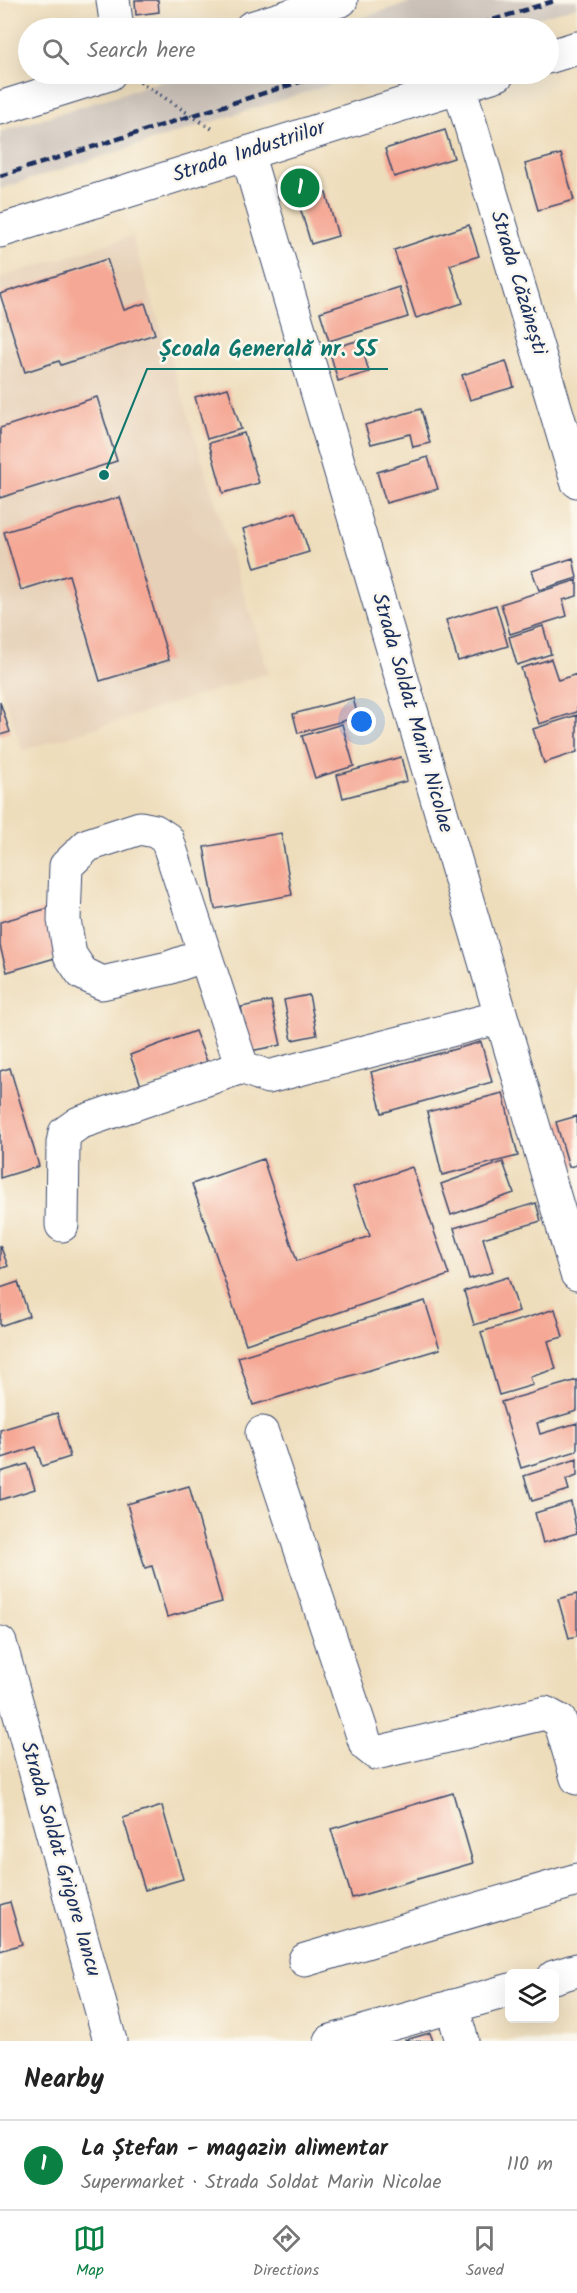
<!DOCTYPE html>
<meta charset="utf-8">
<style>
body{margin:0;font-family:Kalam,sans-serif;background:#f6f6f6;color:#222}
.controls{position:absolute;right:18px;bottom:18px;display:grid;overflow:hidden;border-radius:9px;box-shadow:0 6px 24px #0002}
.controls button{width:54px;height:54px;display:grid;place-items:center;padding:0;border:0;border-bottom:2px solid #e0e0e0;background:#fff;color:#222;font:30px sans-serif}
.you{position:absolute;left:362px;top:722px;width:21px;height:21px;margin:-15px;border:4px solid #fff;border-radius:50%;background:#1a73e8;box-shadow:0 0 0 9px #1a73e833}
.badge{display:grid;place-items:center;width:39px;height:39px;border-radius:50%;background:#0b8043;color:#fff;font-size:20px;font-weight:700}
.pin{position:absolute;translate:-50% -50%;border:3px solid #fff;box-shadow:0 2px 6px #0006}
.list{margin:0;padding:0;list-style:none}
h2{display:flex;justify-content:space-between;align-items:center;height:78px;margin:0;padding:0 24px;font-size:26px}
h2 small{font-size:20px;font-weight:400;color:#767676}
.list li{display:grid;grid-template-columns:39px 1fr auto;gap:18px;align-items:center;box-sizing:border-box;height:90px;padding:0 24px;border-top:2px solid #e0e0e0}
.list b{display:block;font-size:22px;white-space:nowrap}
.list p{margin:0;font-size:20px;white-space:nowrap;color:#767676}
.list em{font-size:20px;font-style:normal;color:#767676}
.icon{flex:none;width:33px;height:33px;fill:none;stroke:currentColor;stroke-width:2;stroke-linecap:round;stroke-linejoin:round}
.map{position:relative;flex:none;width:577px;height:2041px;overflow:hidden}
.search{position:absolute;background:#fff;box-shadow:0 6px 24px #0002;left:18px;right:18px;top:18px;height:66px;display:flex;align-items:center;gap:15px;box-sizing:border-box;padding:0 21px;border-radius:33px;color:#767676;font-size:22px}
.sheet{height:168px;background:#fff}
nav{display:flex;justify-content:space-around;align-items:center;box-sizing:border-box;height:84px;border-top:2px solid #e0e0e0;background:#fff;font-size:16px;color:#767676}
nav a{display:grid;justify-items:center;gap:3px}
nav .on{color:#0b8043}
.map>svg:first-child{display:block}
.built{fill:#e6d0b7}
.industrial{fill:#ccc2b9}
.building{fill:#f5a895}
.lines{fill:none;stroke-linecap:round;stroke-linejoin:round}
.minor-casing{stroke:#3b496c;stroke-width:35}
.major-casing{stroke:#3b496c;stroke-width:35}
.path{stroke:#3b496c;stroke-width:4;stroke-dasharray:1.5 4.5;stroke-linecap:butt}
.minor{stroke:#fff;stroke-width:33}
.major{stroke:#fff;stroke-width:33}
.rail{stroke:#1b2f5e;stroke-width:4.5;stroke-dasharray:9 4.5;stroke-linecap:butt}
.labels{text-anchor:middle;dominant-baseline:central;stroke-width:5;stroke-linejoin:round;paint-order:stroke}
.street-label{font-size:21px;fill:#1b2f5e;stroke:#fbf7ec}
.leader{fill:none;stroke:#0f766e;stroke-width:2}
.callout-dot{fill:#0f766e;stroke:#fbf7ec;stroke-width:2}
.callout-label{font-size:22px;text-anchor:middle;font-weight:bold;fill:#0f766e;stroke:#fbf7ec;stroke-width:5;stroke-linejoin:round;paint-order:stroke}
</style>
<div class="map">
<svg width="577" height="2041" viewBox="0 0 577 2041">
<rect width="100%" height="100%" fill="#fbf7ec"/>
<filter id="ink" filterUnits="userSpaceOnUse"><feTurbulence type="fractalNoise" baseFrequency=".0167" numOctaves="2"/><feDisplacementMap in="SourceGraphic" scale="12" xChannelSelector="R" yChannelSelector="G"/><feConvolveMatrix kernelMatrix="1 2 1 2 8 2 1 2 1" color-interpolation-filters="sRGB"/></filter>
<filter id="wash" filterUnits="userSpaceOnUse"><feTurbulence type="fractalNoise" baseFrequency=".008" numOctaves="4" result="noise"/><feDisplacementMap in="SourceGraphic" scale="24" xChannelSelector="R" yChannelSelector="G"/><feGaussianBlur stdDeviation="1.35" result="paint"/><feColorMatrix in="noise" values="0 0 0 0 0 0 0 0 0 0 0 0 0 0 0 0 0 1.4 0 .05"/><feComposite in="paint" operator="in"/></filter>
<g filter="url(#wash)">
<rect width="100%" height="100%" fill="#edb"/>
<path class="built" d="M132,236L269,673L22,751L0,682V278Z"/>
<path class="industrial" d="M418,0H577V6L505,28H328Z
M185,74H363L0,189V132Z"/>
<g id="blocks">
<path class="building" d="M135,0H158L159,12L136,15Z
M445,130L454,158L394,177L385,149Z
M561,154L574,200L538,210L525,164Z
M326,193L338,236L311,244L298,201Z
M469,225L479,256L450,265L463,303L416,318L394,250Z
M107,259L124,310L145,303L155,334L61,365L59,361L25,372L0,294Z
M399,287L408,317L329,341L320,312Z
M360,340L369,372L338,381L329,349Z
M506,361L514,387L470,400L462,375Z
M228,388L241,429L207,439L195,397Z
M97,397L117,461L0,498V428Z
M421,409L430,443L413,447L410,434L371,444L365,425Z
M244,433L259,483L223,493L209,443Z
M428,457L438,489L386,503L377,472Z
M120,497L169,660L100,681L69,575L21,590L4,532Z
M296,512L309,552L255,568L243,529Z
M573,558L577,578L539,590L532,571Z
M577,580V596L563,600L567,616L510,634L501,604Z
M496,605L508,646L458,661L446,620Z
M543,626L551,654L517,665L509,637Z
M551,659L558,680L577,674V712L539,724L521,668Z
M353,698L358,717L298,733L293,714Z
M0,702L10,732L0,735Z
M577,715V752L544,763L533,729Z
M342,724L354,766L315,778L302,736Z
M401,757L407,781L343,798L337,775Z
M281,833L292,895L215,909L204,847Z
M49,908L62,956L7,972L0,946V922Z
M309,995L317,1035L292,1040L284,1000Z
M271,1001L281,1045L250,1051L241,1007Z
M195,1031L208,1064L142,1088L130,1055Z
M481,1042L492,1082L382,1113L371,1072Z
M10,1068L39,1166L0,1178V1071Z
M503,1093L518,1156L442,1175L427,1112Z
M577,1116V1165L569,1167L556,1122Z
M263,1159L297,1261L370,1236L353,1187L412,1167L449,1275L246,1344L192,1184Z
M503,1162L514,1193L451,1215L441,1184Z
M536,1203L541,1221L483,1238L493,1272L469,1279L454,1228Z
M0,1245L8,1266L0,1269Z
M508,1277L519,1311L474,1325L464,1291Z
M18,1282L29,1316L0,1326V1288Z
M425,1301L440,1349L253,1405L238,1357Z
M555,1309L563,1337L548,1341L556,1369L530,1377L533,1385L499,1395L481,1332Z
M577,1380V1411L537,1423L540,1434L577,1423V1451L521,1468L501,1402Z
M57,1413L70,1457L42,1466L36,1447L2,1458L0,1430Z
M577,1459V1476L566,1480L569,1490L532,1501L524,1476Z
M27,1464L35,1489L0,1500V1472Z
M189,1486L222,1602L167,1617L152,1566L145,1568L127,1504Z
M571,1502L577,1533L543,1543L535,1513Z
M577,1594V1636L569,1638L558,1599Z
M453,1793L473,1863L352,1898L331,1829Z
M162,1806L183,1879L145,1890L123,1818Z
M10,1902L22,1944L0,1951V1905Z
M430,2033L433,2041H405V2040Z"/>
</g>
</g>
<g filter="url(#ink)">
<use href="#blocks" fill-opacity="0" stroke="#3b496c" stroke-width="1.5"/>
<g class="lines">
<g class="minor-casing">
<path id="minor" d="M113,0L117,28
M251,28L341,0
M459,86L577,481
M0,108L109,74
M247,153L577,1274
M205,955L168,968L102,983L82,973L70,955L64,920L66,866L88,845L140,828L155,831L167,839L242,1067
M62,1225L63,1143L65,1133L79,1123L242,1067L268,1077L501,1017
M262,1433L366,1745L376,1753L545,1713L560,1721L577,1778
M0,1643L110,2041
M305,1960L577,1880
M554,1977L577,1970
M452,2006L462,2041
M331,2041L510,1990"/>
</g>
<g class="major-casing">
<path id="major" d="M548,57L577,48
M0,231L498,74"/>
</g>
<path class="path" d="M361,23L370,28
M140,82L214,130"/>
<use href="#minor" class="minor"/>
<use href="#major" class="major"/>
<path class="rail" d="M467,28L557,0
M0,176L325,74"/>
</g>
</g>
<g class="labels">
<g class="street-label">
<text transform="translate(249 152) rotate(-18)">Strada Industriilor</text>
<text transform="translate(518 283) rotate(73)">Strada Căzănești</text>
<text transform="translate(412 713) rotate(74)">Strada Soldat Marin Nicolae</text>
<text transform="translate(60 1859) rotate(74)">Strada Soldat Grigore Iancu</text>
</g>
</g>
<path class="leader" d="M104 475L147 369H388"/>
<circle class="callout-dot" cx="104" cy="475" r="6"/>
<g class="callout-label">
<text x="268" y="356">Școala Generală nr. 55</text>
</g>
</svg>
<div class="controls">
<button><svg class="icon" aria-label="layers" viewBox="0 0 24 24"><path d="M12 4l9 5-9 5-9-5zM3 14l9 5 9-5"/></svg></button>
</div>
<div class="you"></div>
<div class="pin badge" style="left:300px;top:188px">1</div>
<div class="search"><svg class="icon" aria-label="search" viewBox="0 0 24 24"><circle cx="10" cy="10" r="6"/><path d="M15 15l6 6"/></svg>Search here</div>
</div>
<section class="sheet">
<h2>Nearby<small></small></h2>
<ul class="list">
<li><span class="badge">1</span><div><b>La Ștefan - magazin alimentar</b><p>Supermarket · Strada Soldat Marin Nicolae</p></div><em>110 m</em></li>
</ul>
</section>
<nav>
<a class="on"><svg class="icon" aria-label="map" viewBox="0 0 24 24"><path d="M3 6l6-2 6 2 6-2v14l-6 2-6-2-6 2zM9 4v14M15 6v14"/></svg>Map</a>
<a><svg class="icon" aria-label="directions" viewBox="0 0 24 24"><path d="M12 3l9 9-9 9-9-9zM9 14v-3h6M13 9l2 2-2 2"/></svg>Directions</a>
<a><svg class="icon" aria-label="saved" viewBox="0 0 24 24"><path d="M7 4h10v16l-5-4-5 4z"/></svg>Saved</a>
</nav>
